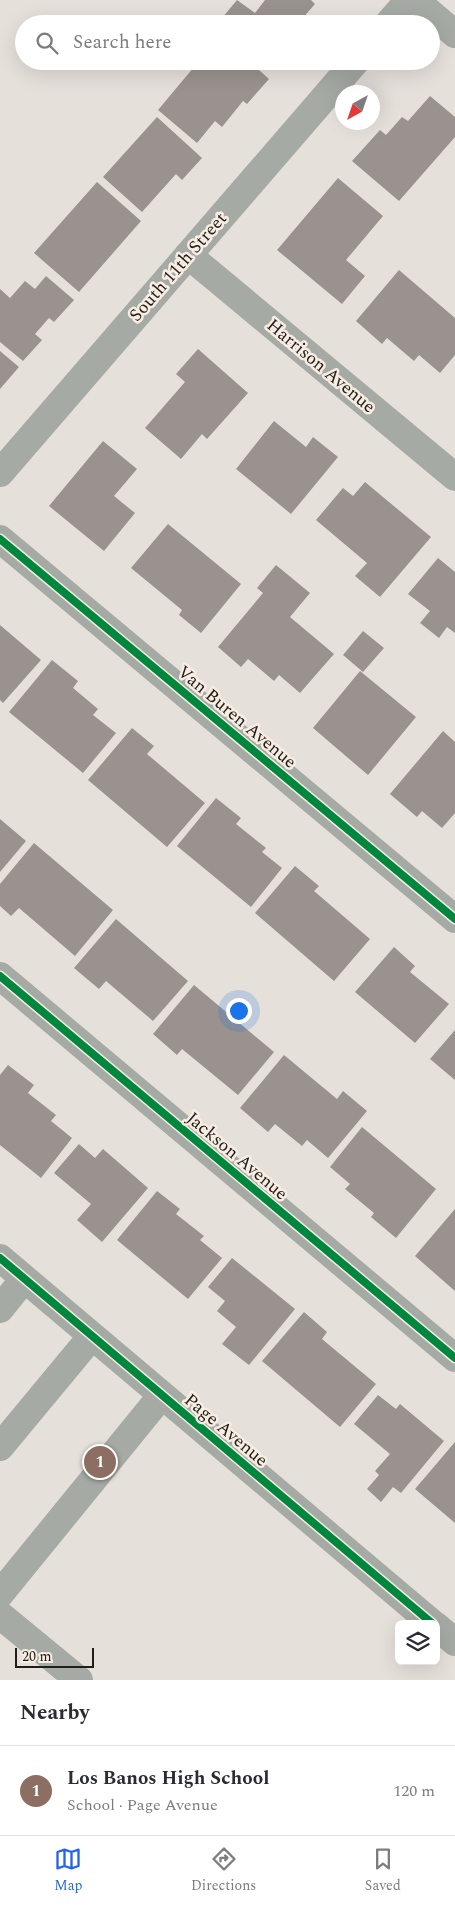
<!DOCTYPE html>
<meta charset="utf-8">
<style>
body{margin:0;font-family:Spectral,serif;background:#f2f2f3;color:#2b2b33}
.controls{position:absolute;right:15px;bottom:15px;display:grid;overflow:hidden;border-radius:8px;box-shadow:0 5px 20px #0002}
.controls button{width:45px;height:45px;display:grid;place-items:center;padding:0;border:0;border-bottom:1px solid #e1e1e2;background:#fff;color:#2b2b33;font:25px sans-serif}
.compass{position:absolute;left:335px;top:85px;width:45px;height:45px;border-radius:50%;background:#fff;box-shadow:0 5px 20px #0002;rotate:220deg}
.scale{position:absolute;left:15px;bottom:12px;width:79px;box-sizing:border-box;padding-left:5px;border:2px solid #211e1a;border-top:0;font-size:14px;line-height:18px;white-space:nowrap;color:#211e1a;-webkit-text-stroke:4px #f8ede3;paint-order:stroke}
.you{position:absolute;left:238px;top:1010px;width:18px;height:18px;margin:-12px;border:4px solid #fff;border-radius:50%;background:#1a73e8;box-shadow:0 0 0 8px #1a73e833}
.badge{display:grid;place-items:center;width:32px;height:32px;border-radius:50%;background:#2563eb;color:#fff;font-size:16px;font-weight:700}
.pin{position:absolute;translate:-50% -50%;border:2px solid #fff;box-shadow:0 1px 5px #0006}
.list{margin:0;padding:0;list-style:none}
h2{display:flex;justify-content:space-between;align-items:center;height:65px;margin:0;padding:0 20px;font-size:21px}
h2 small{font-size:16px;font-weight:400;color:#7c7c81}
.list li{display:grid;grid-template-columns:32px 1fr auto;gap:15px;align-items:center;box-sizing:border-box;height:90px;padding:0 20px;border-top:1px solid #e1e1e2}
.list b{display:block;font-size:19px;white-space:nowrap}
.list p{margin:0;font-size:16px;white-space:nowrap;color:#7c7c81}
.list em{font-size:16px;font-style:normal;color:#7c7c81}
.icon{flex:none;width:28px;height:28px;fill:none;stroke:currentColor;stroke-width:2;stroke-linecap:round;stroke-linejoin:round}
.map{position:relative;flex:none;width:455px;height:1680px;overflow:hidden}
.search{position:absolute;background:#fff;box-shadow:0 5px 20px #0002;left:15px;right:15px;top:15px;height:55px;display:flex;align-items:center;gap:12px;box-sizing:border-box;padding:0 18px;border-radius:28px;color:#7c7c81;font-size:19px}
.sheet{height:155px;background:#fff}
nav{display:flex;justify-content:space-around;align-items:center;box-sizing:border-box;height:70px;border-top:1px solid #e1e1e2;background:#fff;font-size:14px;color:#7c7c81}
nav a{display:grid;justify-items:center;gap:2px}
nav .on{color:#2563eb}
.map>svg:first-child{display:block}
.building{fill:#9a928e}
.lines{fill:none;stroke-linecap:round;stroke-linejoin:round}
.minor{stroke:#a6aaa4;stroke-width:28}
.cycleway-casing{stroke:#f8ede3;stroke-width:11}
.cycleway{stroke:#00873e;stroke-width:8}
.labels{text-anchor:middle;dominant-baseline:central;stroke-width:5;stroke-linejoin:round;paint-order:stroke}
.street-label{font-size:18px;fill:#211e1a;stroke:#f8ede3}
</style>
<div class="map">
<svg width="455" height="1680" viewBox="0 0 455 1680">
<rect width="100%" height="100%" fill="#e6e0db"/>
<path class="building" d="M237,0L255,13L265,0H311L315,4L301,20L305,24H217Z
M199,61H249L269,79L247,104L243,101L222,127L215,121L197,143L158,110Z
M261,61H279L272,70Z
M430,96L455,117V137L399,201L352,161L380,130L386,135L402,117L408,121Z
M157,117L202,158L182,180L176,174L142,212L103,177Z
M338,178L383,216L346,260L365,276L342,304L277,250Z
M97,182L141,221L79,292L34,253Z
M399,270L455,318V355L440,373L419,355L414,361L387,338L382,344L356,321Z
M46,276L74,300L54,322L49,318L35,334L42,340L23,361L0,342V289L10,298L25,281L35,289Z
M198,349L248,393L207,439L202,434L181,459L145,428L185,382L176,374Z
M0,351L19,367L0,389Z
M274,421L306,447L313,437L338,457L291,514L236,469Z
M103,441L137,469L114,496L135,513L104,551L49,506Z
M365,482L431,537L380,597L355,576L367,563L316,520L343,488L353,496Z
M168,524L241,584L201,633L179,615L182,610L131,568Z
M438,558L455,572V633L447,627L439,638L420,623L430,611L408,594Z
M276,565L310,593L290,617L334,654L300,693L279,675L274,681L248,659L241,667L218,647L263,593L257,588Z
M0,625L41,660L3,703L0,700Z
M363,631L384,648L363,672L343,655Z
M52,660L78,681L73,688L98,709L93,715L116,733L83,773L9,712Z
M360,671L416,717L368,775L313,728Z
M132,728L154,746L147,754L205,803L167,847L88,780Z
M443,731L455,742V813L442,828L422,811L417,817L390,794Z
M216,798L241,818L236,824L266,848L262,852L282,868L251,907L177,846Z
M0,819L26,841L0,872Z
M34,843L113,910L75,956L19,908L11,916L0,906V884Z
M295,866L319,886L314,891L370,939L334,981L255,913Z
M116,919L188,981L153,1021L106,981L99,989L74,968Z
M394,947L415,966L410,972L449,1004L415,1043L355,992Z
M194,985L274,1052L238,1095L182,1049L177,1055L153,1034Z
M455,1030V1080L430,1059Z
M284,1055L337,1099L343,1091L367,1111L328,1158L307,1140L302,1146L275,1124L268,1132L240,1108Z
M8,1065L34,1085L28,1093L56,1115L51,1121L72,1138L41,1178L0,1145V1075Z
M362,1127L436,1189L396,1238L371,1217L374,1213L345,1189L350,1184L330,1167Z
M79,1144L95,1158L103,1149L148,1188L102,1242L77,1220L91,1204L54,1173Z
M157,1191L180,1209L176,1214L204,1236L200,1240L222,1258L188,1299L117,1240Z
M455,1209V1291L415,1256Z
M232,1258L295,1309L249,1365L222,1344L236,1327L217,1311L225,1301L208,1287Z
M304,1312L327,1332L322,1339L376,1384L340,1427L262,1361Z
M378,1395L396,1409L400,1404L444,1441L401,1493L393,1487L381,1502L367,1489L379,1475L375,1471L390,1454L354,1424Z
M455,1442V1523L415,1489Z"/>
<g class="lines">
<path class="minor" d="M415,0L455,34
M388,24L409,0
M188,255L455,477
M0,473L356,61
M0,539L455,919
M0,976L455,1358
M0,1258L433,1624
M0,1309L24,1279
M0,1447L92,1336
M0,1594L162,1395
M0,1615L79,1680
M436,1626L455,1642"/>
<g class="cycleway-casing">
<path id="cycleway" d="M0,539L455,919
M0,976L455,1358
M0,1258L433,1624"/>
</g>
<use href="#cycleway" class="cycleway"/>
</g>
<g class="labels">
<g class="street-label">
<text transform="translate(178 267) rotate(-49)">South 11th Street</text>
<text transform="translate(321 366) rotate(40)">Harrison Avenue</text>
<text transform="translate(237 717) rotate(40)">Van Buren Avenue</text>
<text transform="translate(237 1156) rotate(40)">Jackson Avenue</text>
<text transform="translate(226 1430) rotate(40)">Page Avenue</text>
</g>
</g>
</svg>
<div class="controls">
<button><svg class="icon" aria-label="layers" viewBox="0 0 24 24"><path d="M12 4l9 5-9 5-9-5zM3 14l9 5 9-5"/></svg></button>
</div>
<svg class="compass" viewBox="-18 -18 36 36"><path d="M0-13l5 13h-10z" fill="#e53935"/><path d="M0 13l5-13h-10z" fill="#7c7c81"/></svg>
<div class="scale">20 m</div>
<div class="you"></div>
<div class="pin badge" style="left:100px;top:1462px;background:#8d6e63">1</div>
<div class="search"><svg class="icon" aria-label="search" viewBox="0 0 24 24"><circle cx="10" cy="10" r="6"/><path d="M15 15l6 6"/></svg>Search here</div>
</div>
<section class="sheet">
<h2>Nearby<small></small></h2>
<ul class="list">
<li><span class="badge" style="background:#8d6e63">1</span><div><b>Los Banos High School</b><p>School · Page Avenue</p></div><em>120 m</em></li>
</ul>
</section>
<nav>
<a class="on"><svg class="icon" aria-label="map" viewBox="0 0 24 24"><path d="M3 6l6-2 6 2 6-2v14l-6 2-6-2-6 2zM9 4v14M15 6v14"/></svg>Map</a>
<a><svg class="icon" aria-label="directions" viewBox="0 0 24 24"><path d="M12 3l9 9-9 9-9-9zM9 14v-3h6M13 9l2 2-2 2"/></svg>Directions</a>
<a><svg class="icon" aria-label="saved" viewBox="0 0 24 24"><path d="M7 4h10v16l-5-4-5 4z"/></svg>Saved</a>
</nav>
